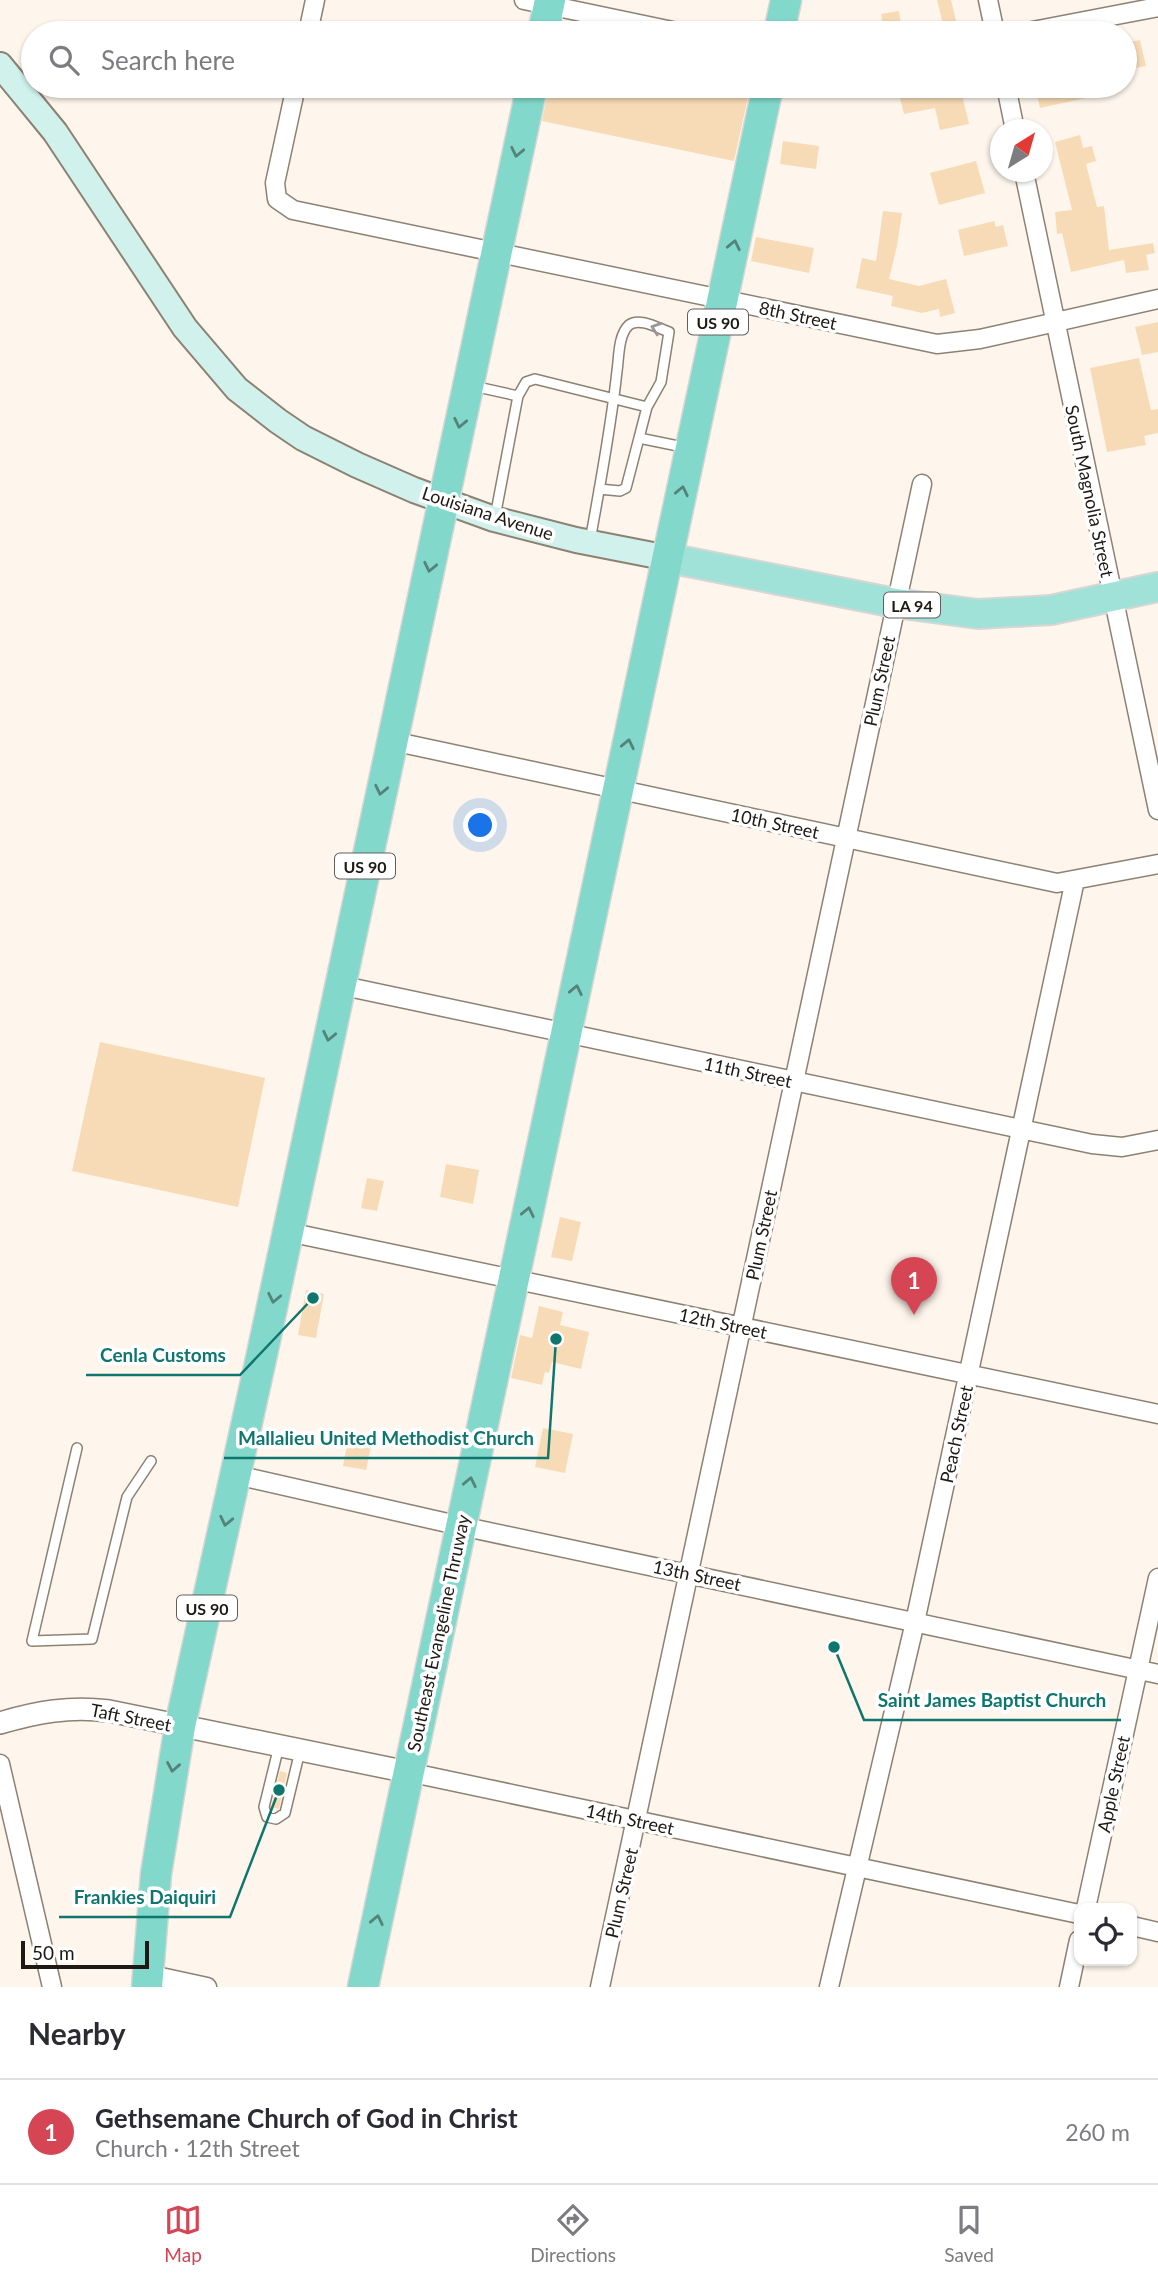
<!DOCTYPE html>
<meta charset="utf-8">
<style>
body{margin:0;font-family:Lato,sans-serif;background:#f7f7f7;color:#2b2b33}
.controls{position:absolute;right:21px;bottom:21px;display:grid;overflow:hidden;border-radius:14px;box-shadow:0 2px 5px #0004}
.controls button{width:63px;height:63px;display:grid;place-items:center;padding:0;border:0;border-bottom:2px solid #e1e1e2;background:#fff;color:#2b2b33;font:35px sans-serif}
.compass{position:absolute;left:990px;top:119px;width:63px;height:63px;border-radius:50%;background:#fff;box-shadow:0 2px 5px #0004;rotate:37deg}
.scale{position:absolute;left:21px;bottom:18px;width:128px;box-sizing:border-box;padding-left:7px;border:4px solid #1e1914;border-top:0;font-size:19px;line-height:24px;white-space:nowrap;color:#1e1914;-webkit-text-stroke:5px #fff;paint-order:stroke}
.you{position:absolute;left:481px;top:826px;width:24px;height:24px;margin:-18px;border:5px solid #fff;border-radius:50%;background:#1a73e8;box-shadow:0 0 0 10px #1a73e833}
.badge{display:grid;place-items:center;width:46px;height:46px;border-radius:50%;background:#d54554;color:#fff;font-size:23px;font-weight:700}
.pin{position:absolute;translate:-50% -58px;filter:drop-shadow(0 2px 4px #0008)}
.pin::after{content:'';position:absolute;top:37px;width:24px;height:21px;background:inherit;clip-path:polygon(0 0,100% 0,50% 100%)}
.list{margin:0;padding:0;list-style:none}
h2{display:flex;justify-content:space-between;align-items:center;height:91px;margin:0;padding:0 28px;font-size:30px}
h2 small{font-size:23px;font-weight:400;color:#7c7c81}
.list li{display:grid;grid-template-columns:46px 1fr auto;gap:21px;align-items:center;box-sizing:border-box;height:105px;padding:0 28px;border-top:2px solid #e1e1e2}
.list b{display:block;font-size:26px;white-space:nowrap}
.list p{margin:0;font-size:23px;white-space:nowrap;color:#7c7c81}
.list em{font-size:23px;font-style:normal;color:#7c7c81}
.icon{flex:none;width:38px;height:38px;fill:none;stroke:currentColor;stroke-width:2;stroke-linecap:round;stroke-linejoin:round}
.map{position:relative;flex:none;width:1158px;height:1987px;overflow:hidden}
.search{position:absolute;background:#fff;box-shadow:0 2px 5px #0004;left:21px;right:21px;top:21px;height:77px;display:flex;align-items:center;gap:18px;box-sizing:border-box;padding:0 24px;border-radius:38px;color:#7c7c81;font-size:26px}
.sheet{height:196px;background:#fff}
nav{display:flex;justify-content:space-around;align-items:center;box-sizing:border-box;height:98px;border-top:2px solid #e1e1e2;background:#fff;font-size:19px;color:#7c7c81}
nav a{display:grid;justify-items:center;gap:4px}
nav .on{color:#d54554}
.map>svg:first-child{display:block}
.building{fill:#f7dbb6}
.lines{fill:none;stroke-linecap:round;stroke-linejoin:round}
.service-casing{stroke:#8d8172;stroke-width:12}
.minor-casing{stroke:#8d8172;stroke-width:21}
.tertiary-casing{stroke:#8d8172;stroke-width:24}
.secondary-casing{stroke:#8d8172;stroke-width:28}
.primary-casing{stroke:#d6d6d5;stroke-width:32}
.trunk-casing{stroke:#d6d6d5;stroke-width:33}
.service{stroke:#fff;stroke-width:9}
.minor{stroke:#fff;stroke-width:18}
.tertiary{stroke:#fff;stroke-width:21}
.secondary{stroke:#d0f1ec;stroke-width:24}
.primary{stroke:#a1e2d8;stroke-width:28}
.trunk{stroke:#82d8cb;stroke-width:30}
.oneway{stroke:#558279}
.oneway2{stroke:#9a9895}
.labels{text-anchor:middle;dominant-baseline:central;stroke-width:7;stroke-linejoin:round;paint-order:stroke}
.shield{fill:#fff;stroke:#625e5a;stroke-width:2}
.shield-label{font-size:16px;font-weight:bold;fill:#1e1914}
.street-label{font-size:18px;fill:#1e1914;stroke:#fff}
.leader{fill:none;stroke:#0f766e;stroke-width:2.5}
.callout-dot{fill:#0f766e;stroke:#fff;stroke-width:2.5}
.callout-label{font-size:19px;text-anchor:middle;font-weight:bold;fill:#0f766e;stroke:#fff;stroke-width:7;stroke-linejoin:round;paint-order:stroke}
</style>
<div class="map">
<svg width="1158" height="1987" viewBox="0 0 1158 1987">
<rect width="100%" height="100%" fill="#fef6ec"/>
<path class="building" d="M937,0H951L956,21L943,24Z
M899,11L902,33H884L881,14Z
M1140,40L1146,66L1125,70V43Z
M549,86H691L748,97L734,161L542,121Z
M937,86H960L969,124L940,130L935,108L904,114L899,94Z
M1035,86H1084L1086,98L1040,108Z
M1080,135L1083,148L1092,146L1096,161L1086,164L1097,207L1104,206L1109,250L1153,243L1155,253L1146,255L1149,270L1126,273L1124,260L1071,272L1062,233L1057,234L1055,212L1072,210L1055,142Z
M783,141L819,146L816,169L780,164Z
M976,161L985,193L939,205L930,173Z
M883,211L902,213L897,246L889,279L919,286L946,279L955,313L940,317L939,309L922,313L891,306L893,296L856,288L862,258L876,261Z
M994,221L996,227L1003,225L1008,246L964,256L958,230Z
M756,237L814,248L809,273L751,261Z
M1158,322V352L1142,355L1135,327Z
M1139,358L1151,410L1158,409V433L1144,436L1146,445L1107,452L1090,368Z
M100,1042L265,1078L238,1207L72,1171Z
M446,1164L479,1170L473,1204L440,1197Z
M367,1178L384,1181L377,1211L361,1208Z
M560,1217L581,1222L572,1261L551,1257Z
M306,1290L324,1294L316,1338L298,1335Z
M539,1306L563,1312L560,1325L589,1332L581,1369L552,1362L549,1373L545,1372L542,1385L511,1378L520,1335L532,1338Z
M543,1428L573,1434L565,1473L535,1467Z
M349,1433L373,1437L366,1470L343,1466Z
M280,1771L287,1773L279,1809L271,1807Z"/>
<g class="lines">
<g class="service-casing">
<path id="service" d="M473,386L518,396
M599,489L620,491L626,488L639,438
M495,517L518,396L526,382L535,379L647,407L639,438L688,448
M590,541C600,485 611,428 617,371C619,358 618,335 629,325C639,317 658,328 669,332L661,382L647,407
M77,1448L32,1641L92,1639L127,1497L151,1461
M279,1746L264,1807L267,1817L276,1819L285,1813L300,1751"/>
</g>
<g class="minor-casing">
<path id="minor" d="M524,0L682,33
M988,0L995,33
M308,33L315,0
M1022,33L1158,7
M296,86L275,183L277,199L293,210L937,344L980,339L1158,299
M1006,86L1015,130
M1024,172L1158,810
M392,741L1057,883L1158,864
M339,985L1092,1144L1122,1147L1158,1140
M288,1232L1158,1414
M236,1475L461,1526L1158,1674
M0,1764L52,1987
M408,1772L1079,1914
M1086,1908L1158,1578
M1132,1926L1158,1932
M147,1974L207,1987
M600,1987L922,484
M829,1987L915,1622L1075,880
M1069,1987L1079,1940"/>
</g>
<g class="tertiary-casing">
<path id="tertiary" d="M0,1723C37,1712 70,1706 109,1711L408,1772"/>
</g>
<g class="secondary-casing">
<path id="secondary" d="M0,65L55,132L185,328L237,389L278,421L303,438L357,465L414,490L494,519L576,540L668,558"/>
</g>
<g class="primary-casing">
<path id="primary" d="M668,558L895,603L978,614L1051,610L1158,587"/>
</g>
<g class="trunk-casing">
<path id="trunk" d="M543,33L550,0
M779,33L786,0
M147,1987L156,1874L180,1726L262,1354L532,86
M363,1987L768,86"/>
</g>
<use href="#service" class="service"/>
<use href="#minor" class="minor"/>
<use href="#tertiary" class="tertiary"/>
<use href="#secondary" class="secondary"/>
<use href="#primary" class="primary"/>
<use href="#trunk" class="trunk"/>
</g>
<defs><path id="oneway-chevron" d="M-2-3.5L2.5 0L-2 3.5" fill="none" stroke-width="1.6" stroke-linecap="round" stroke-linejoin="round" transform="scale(1.75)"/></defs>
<g class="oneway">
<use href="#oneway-chevron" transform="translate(517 152) rotate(102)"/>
<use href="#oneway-chevron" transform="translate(734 245) rotate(-78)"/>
<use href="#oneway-chevron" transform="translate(460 423) rotate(102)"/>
<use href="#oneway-chevron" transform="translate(682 491) rotate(-78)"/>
<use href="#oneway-chevron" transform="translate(430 567) rotate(102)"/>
<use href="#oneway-chevron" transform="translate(628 744) rotate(-78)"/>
<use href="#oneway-chevron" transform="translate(381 790) rotate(102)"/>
<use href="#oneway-chevron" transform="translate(576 990) rotate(-78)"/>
<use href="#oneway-chevron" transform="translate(329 1036) rotate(102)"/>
<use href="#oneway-chevron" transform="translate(528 1212) rotate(-78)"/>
<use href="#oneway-chevron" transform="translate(274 1298) rotate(102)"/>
<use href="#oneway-chevron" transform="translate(470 1482) rotate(-78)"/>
<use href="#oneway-chevron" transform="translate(226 1521) rotate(102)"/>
<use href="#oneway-chevron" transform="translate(173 1767) rotate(100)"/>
<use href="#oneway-chevron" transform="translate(377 1920) rotate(-78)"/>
</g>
<use class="oneway2" href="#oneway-chevron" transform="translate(656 328) rotate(-161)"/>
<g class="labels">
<g class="shield">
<rect x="688" y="309.5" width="60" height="25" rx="5"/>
<rect x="884" y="592.5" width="56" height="25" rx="5"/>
<rect x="335" y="853.5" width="60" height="25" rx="5"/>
<rect x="177" y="1595.5" width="60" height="25" rx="5"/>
</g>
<g class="shield-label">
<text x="718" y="322">US 90</text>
<text x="912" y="605">LA 94</text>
<text x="365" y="866">US 90</text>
<text x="207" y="1608">US 90</text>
</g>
<g class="street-label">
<text transform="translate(798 315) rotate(12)">8th Street</text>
<text transform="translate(1090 491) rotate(78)">South Magnolia Street</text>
<text transform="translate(488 513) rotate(18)">Louisiana Avenue</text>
<text transform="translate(879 681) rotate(-78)">Plum Street</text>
<text transform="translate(775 823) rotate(12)">10th Street</text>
<text transform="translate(748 1072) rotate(12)">11th Street</text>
<text transform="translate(761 1235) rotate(-78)">Plum Street</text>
<text transform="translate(723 1323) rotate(12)">12th Street</text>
<text transform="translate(956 1434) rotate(-78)">Peach Street</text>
<text transform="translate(697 1575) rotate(12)">13th Street</text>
<text transform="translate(438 1633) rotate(-78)">Southeast Evangeline Thruway</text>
<text transform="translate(131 1717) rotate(11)">Taft Street</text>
<text transform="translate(1113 1784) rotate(-78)">Apple Street</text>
<text transform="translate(630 1819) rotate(12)">14th Street</text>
<text transform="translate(621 1893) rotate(-77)">Plum Street</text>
</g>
</g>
<path class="leader" d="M313 1298L240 1375H86M556 1339L548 1458H224M834 1647L864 1720H1121M279 1790L230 1917H59"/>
<g class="callout-dot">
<circle cx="313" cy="1298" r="7"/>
<circle cx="556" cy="1339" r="7"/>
<circle cx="834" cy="1647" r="7"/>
<circle cx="279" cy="1790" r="7"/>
</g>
<g class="callout-label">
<text x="163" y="1362">Cenla Customs</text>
<text x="386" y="1445">Mallalieu United Methodist Church</text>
<text x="992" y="1707">Saint James Baptist Church</text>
<text x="145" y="1904">Frankies Daiquiri</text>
</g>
</svg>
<div class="controls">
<button><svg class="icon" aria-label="locate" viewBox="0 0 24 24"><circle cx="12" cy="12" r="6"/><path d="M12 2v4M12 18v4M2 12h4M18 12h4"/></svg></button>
</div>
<svg class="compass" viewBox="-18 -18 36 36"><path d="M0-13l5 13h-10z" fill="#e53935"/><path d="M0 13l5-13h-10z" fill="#7c7c81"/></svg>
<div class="scale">50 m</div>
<div class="you"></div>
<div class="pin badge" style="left:914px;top:1315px">1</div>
<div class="search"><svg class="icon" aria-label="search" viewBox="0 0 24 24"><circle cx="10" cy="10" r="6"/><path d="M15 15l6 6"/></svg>Search here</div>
</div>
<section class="sheet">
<h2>Nearby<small></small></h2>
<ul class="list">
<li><span class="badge">1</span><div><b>Gethsemane Church of God in Christ</b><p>Church · 12th Street</p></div><em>260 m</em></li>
</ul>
</section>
<nav>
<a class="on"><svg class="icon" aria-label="map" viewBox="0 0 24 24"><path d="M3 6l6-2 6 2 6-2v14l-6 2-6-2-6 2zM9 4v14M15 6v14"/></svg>Map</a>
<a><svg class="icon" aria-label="directions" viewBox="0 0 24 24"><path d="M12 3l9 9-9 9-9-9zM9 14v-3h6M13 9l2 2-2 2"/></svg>Directions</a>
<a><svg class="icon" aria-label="saved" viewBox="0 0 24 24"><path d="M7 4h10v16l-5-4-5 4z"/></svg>Saved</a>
</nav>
